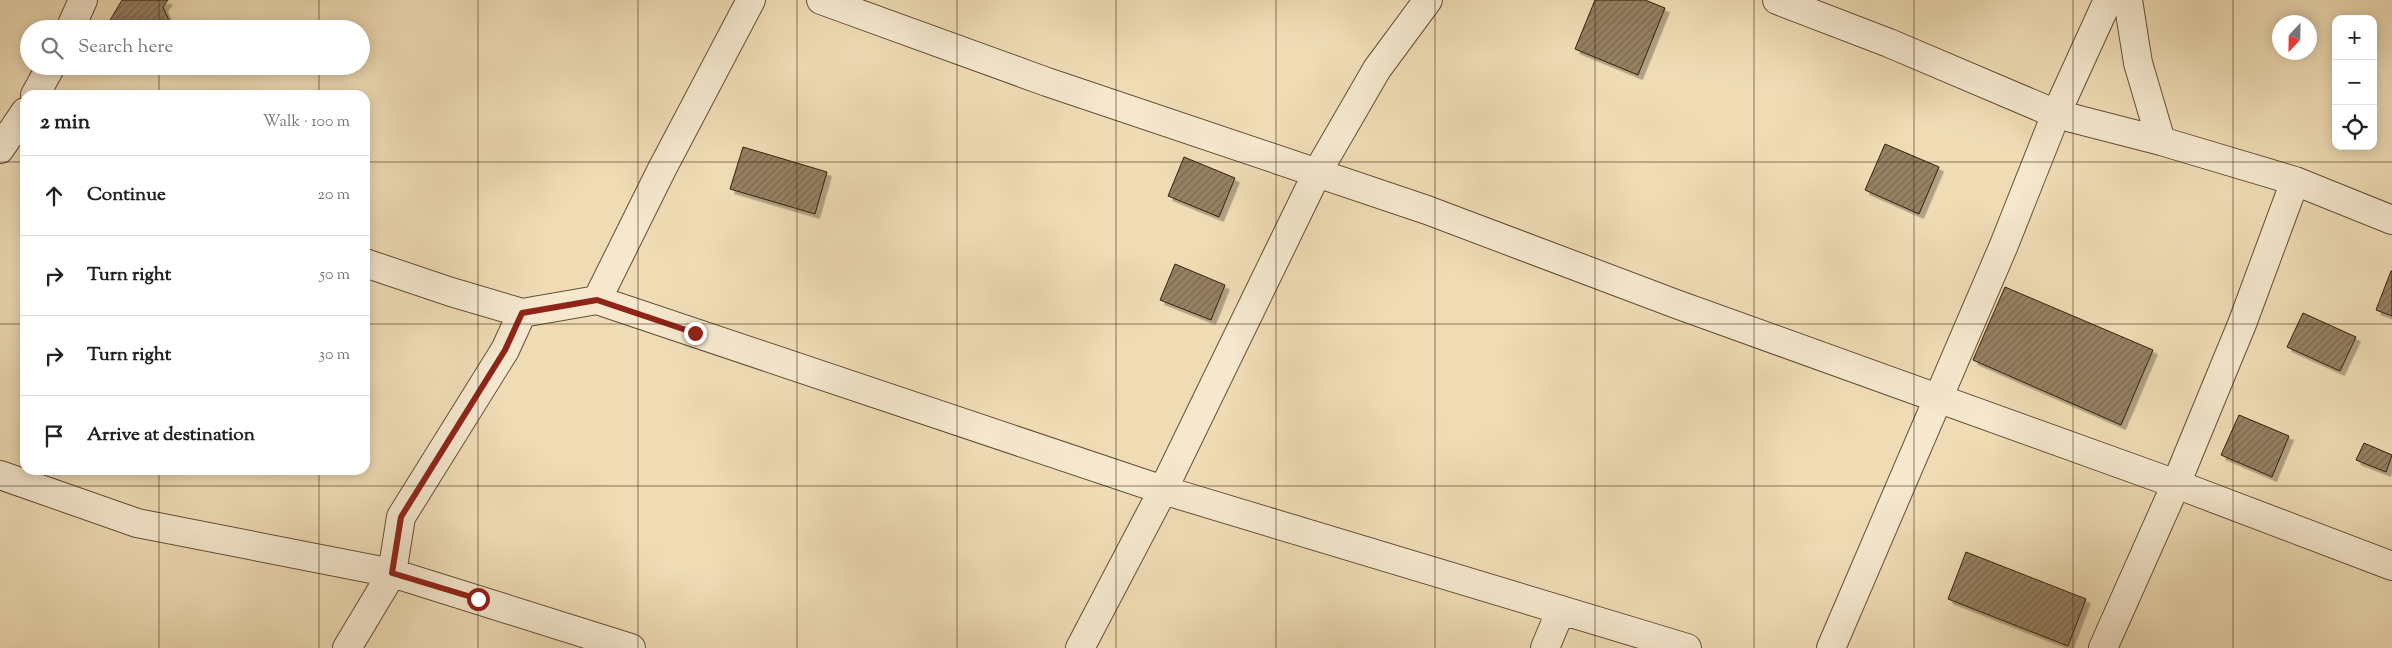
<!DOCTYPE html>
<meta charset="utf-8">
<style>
body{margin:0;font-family:"Sorts Mill Goudy",serif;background:#f6f6f6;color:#202124}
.controls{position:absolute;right:15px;top:15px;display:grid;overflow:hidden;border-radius:10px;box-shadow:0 2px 12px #0003}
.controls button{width:45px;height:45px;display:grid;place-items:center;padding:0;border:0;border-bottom:1px solid #e0e0e0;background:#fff;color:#202124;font:25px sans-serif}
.compass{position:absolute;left:2272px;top:15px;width:45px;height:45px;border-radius:50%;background:#fff;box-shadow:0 2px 12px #0003;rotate:202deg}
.stop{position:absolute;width:15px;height:15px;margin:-11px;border:4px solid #8f2418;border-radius:50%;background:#fff}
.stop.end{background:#8f2418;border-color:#fff;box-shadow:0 1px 5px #0008}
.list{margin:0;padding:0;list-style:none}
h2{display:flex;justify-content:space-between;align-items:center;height:65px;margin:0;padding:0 20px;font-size:21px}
h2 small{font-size:16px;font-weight:400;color:#757577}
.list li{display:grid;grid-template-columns:32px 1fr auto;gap:15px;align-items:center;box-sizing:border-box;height:80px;padding:0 20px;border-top:1px solid #e0e0e0}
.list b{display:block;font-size:19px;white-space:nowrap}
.list em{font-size:16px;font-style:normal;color:#757577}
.icon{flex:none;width:28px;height:28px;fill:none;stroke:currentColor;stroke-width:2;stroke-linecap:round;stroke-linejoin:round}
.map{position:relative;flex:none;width:2392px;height:648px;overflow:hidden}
.search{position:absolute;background:#fff;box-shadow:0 2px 12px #0003;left:20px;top:20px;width:350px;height:55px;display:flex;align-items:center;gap:12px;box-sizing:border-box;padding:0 18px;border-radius:28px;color:#757577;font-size:19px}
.panel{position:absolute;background:#fff;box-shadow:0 2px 12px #0003;left:20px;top:90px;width:350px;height:385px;border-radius:15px}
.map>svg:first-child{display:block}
.building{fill:url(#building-hatch);stroke:#351f0a;filter:url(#shadow)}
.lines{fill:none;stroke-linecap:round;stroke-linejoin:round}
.minor-casing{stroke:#644e35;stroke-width:30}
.minor{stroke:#f5e8cf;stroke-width:28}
.route{stroke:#8f2418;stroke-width:6}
.grid{fill:none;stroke:#351f0a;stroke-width:1;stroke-opacity:0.55}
</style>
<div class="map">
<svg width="2392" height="648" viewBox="0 0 2392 648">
<defs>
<pattern id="building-hatch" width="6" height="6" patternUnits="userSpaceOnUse" patternTransform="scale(1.25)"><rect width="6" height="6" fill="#968163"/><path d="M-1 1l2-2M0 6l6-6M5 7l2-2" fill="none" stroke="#7b6950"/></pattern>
<filter id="shadow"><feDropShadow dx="4.5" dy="4.5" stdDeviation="0" flood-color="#0004"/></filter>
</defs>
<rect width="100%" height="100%" fill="#efdcb5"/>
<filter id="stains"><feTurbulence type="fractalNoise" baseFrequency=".004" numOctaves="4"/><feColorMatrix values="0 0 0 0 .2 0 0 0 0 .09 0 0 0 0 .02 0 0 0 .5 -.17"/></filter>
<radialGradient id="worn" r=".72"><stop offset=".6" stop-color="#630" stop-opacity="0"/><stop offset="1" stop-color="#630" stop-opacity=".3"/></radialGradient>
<path class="building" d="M122,0H168L163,7L171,25L161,29H120L109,22Z
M1595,0H1645L1665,8L1638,75L1575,49Z
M1885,144L1939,167L1919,214L1865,190Z
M743,147L827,172L815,214L730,189Z
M1184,157L1235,178L1219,217L1168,196Z
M1175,264L1225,285L1211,320L1160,300Z
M2391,271H2392V316L2376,310Z
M2005,287L2153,350L2121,425L1973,360Z
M2303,313L2356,337L2340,371L2287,347Z
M2239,415L2289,436L2272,477L2221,455Z
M2364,443L2392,455L2386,472L2356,460Z
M1966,552L2086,599L2068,646L1948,599Z"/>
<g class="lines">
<g class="minor-casing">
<path id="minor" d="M821,0L1047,82L1427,210L1676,304L2176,484L2392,566
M1777,0L1889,43L2056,114L2161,141L2295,181L2392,220
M2128,0L2138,63L2161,141
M70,29L83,0
M35,95L51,66
M0,149L25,112
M365,263L451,292L522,313L597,300L1163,490L1687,648
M597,300L662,169L751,0
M0,475L137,523L392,573L631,648
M347,648L392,573L401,517L505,350L522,313
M1080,648L1163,490L1318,171L1377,69L1428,0
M1545,648L1560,612
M1831,648L2004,245L2056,114L2108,0
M2103,648L2176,484L2242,324L2295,181"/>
</g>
<use href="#minor" class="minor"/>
</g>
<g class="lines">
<path class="route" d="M478,599L392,573L401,517L505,350L522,313L597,300L695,333"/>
</g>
<path class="grid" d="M159,0V29M319,0V29M478,0V648M638,0V648M797,0V648M957,0V648M1116,0V648M1276,0V648M1435,0V648M1595,0V648M1754,0V648M1914,0V648M2073,0V648M2233,0V648M159,66V95M319,66V95M0,162H25M365,162H2392M0,324H25M365,324H2392M159,470V648M319,470V648M0,486H2392"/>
<rect width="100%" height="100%" filter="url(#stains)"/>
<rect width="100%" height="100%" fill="url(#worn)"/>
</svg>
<div class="controls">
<button>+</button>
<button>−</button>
<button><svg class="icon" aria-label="locate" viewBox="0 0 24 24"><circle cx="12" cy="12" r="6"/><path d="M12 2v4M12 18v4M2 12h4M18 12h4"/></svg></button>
</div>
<svg class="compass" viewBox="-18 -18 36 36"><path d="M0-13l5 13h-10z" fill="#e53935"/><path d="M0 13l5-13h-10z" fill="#757577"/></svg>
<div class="stop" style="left:478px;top:599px"></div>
<div class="stop end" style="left:695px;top:333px"></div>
<div class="search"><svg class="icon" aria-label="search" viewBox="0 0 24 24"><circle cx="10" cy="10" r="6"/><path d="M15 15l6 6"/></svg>Search here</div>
<section class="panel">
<h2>2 min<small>Walk · 100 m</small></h2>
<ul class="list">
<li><svg class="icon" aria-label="ahead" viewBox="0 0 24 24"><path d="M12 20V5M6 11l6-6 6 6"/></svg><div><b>Continue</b></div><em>20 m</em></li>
<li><svg class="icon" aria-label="right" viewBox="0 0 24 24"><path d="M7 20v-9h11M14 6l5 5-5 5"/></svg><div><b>Turn right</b></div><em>50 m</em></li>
<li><svg class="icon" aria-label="right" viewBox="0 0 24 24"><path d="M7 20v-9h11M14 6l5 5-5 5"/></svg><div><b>Turn right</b></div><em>30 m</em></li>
<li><svg class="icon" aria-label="arrive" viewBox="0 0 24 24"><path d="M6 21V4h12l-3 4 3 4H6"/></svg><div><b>Arrive at destination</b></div></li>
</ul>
</section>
</div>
